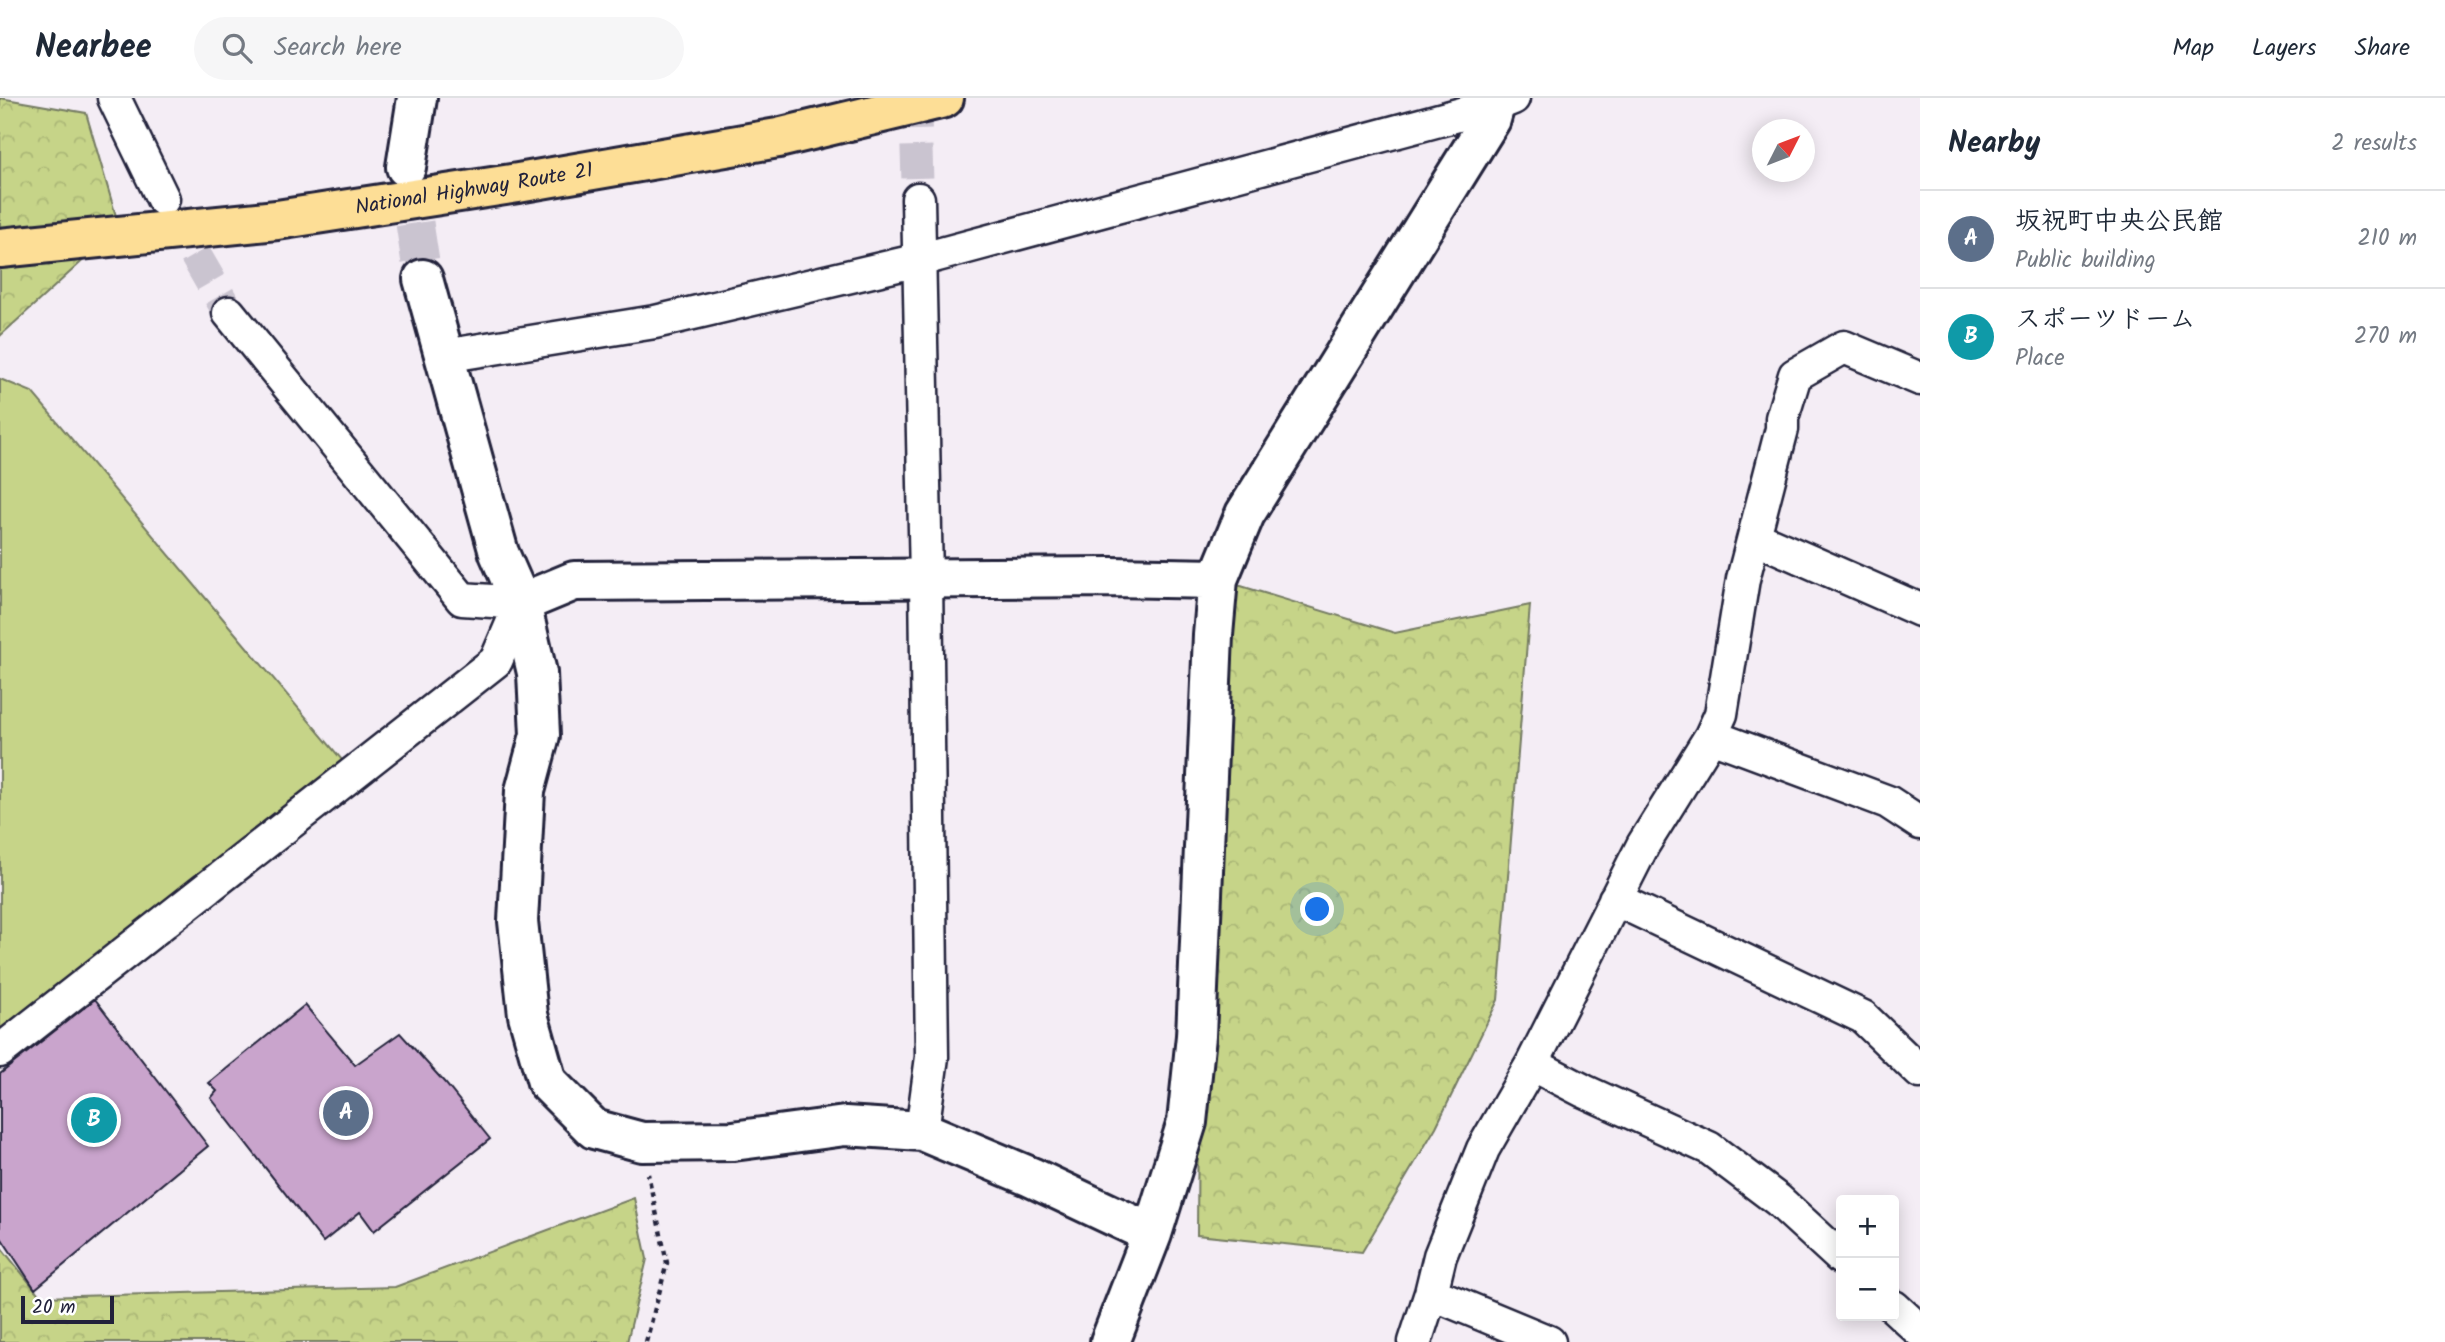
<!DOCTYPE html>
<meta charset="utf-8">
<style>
body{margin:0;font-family:Kalam,"Klee One",sans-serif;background:#f6f6f7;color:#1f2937}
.controls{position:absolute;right:21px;bottom:21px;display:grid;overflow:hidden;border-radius:7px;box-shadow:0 4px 18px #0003}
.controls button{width:63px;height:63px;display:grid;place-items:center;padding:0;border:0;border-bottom:2px solid #e0e1e3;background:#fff;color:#1f2937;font:35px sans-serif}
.compass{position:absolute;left:1752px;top:21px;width:63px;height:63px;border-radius:50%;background:#fff;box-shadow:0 4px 18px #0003;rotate:48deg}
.scale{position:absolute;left:21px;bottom:18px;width:93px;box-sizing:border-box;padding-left:7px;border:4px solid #22223b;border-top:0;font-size:19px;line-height:24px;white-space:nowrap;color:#22223b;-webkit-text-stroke:5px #fff;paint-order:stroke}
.you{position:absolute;left:1318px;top:812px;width:24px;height:24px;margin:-18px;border:5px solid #fff;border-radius:50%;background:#1a73e8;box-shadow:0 0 0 10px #1a73e833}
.badge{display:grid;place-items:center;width:46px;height:46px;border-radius:50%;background:#db2777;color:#fff;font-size:23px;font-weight:700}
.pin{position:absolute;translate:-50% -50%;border:4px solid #fff;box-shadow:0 2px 7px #0006}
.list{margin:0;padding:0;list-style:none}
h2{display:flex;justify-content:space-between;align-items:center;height:91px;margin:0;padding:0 28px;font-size:30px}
h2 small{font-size:23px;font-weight:400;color:#747a83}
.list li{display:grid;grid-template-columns:46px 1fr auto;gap:21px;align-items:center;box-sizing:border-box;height:98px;padding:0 28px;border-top:2px solid #e0e1e3}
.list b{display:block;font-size:26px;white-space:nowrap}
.list p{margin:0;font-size:23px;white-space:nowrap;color:#747a83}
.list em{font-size:23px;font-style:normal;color:#747a83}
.icon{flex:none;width:38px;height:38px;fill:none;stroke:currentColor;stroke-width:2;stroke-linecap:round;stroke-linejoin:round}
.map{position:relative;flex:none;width:1920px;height:1244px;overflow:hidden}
header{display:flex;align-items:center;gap:42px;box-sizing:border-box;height:98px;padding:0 35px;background:#fff;border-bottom:2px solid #e0e1e3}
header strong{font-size:33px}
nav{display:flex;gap:38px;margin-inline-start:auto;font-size:24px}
.search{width:490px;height:63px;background:#f6f6f7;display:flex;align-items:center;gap:18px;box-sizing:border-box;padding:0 24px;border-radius:38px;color:#747a83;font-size:26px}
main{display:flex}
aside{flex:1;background:#fff}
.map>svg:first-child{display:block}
.grass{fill:#c6d488;stroke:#747b62;stroke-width:2}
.forest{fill:url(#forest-crowns);stroke:#747b62;stroke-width:2}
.building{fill:#c9a4cc;stroke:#22223b;stroke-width:2}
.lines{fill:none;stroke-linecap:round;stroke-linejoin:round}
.street-tunnel{stroke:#cac4d0;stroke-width:32;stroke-dasharray:32 16;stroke-linecap:butt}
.secondary-tunnel{stroke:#cac4d0;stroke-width:38;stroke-dasharray:38 19;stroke-linecap:butt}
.street-casing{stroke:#22223b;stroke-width:37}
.secondary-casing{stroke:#22223b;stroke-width:44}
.highway-casing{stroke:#22223b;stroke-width:44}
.path{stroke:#22223b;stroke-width:4.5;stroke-dasharray:5 5;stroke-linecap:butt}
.street{stroke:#fff;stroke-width:32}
.secondary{stroke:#fff;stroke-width:38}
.highway{stroke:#fdde96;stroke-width:38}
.labels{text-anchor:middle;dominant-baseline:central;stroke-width:5;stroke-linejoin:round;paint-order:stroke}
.street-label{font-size:21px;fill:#22223b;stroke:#fff}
</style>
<header>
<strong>Nearbee</strong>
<div class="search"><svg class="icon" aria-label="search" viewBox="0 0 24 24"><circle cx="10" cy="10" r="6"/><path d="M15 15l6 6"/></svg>Search here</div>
<nav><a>Map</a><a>Layers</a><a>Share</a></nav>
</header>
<main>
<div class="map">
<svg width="1920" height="1244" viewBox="0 0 1920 1244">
<defs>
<pattern id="forest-crowns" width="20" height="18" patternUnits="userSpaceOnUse" patternTransform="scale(1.75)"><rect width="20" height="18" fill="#c6d488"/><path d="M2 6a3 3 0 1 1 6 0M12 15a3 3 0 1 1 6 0" fill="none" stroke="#aab676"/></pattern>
</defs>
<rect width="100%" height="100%" fill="#f4edf5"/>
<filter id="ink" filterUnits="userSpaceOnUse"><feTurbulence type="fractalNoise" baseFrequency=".0143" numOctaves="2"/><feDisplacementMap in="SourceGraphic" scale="14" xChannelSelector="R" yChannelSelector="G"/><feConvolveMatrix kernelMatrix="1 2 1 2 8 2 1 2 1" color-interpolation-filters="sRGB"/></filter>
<g filter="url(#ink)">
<path class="grass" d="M0,281L32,294L353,675L0,954Z"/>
<path class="forest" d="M0,0L86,15L116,118L122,127L0,238Z
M1218,481L1395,535L1530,507L1498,902L1436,1029L1362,1154L1197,1137L1199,863Z
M634,1100L647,1161L627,1244H0V1148L41,1199L395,1189Z"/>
<path class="building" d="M95,901L208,1048L35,1191L0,1138V976Z
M305,907L355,967L400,935L446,986L490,1041L374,1133L360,1114L323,1144L211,1000L217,993L209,985Z"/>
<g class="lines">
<path class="street-tunnel" d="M915,0L918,101
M171,115L229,215"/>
<path class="secondary-tunnel" d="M406,69L423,181"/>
<g class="street-casing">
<path id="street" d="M114,0L163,101
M918,101L926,480L932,959L922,1033
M444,258L655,224L919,162L1495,7L1513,0
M1754,439L1920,512
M1711,638L1888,704L1920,725
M1615,801L1863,919L1920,974
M0,953L496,563L521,505L462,501L229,215
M1532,966L1584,993L1709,1050L1778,1102L1841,1160
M1431,1195L1549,1244
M1894,1209L1920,1233
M1415,1244L1431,1195L1440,1158L1483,1051L1532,966L1643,747L1711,638L1721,616L1743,481L1782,331V320L1795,277L1844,249L1920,281"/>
</g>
<g class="secondary-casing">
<path id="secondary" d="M406,69L417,0
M423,181L499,455L521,505L537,575L540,637L525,693L518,823L528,917L547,984L594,1031L642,1044L733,1043L845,1028L922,1033L1031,1079L1152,1136
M521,505L574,483L1111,479L1218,481
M1110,1244L1152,1136L1187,1024L1196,938L1213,537L1218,481L1245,416L1491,21L1497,0"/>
</g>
<g class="highway-casing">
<g id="highway">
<path id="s1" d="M0,150L277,122L518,85L778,40L944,0"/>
</g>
</g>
<path class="path" d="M646,1244L667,1165L648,1076"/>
<use href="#street" class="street"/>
<use href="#secondary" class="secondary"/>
<use href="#highway" class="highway"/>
</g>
</g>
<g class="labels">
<g class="street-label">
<text stroke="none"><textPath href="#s1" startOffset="478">National Highway Route 21</textPath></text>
</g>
</g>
</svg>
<div class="controls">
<button>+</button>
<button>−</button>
</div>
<svg class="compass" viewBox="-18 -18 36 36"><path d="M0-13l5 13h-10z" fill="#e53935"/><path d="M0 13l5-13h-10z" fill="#747a83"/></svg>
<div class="scale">20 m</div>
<div class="you"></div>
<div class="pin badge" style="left:346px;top:1015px;background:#5c6f8a">A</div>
<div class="pin badge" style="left:94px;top:1022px;background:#0f9aa8">B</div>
</div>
<aside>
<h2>Nearby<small>2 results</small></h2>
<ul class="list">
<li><span class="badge" style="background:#5c6f8a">A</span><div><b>坂祝町中央公民館</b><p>Public building</p></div><em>210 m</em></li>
<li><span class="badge" style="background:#0f9aa8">B</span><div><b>スポーツドーム</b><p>Place</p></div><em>270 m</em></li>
</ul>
</aside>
</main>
